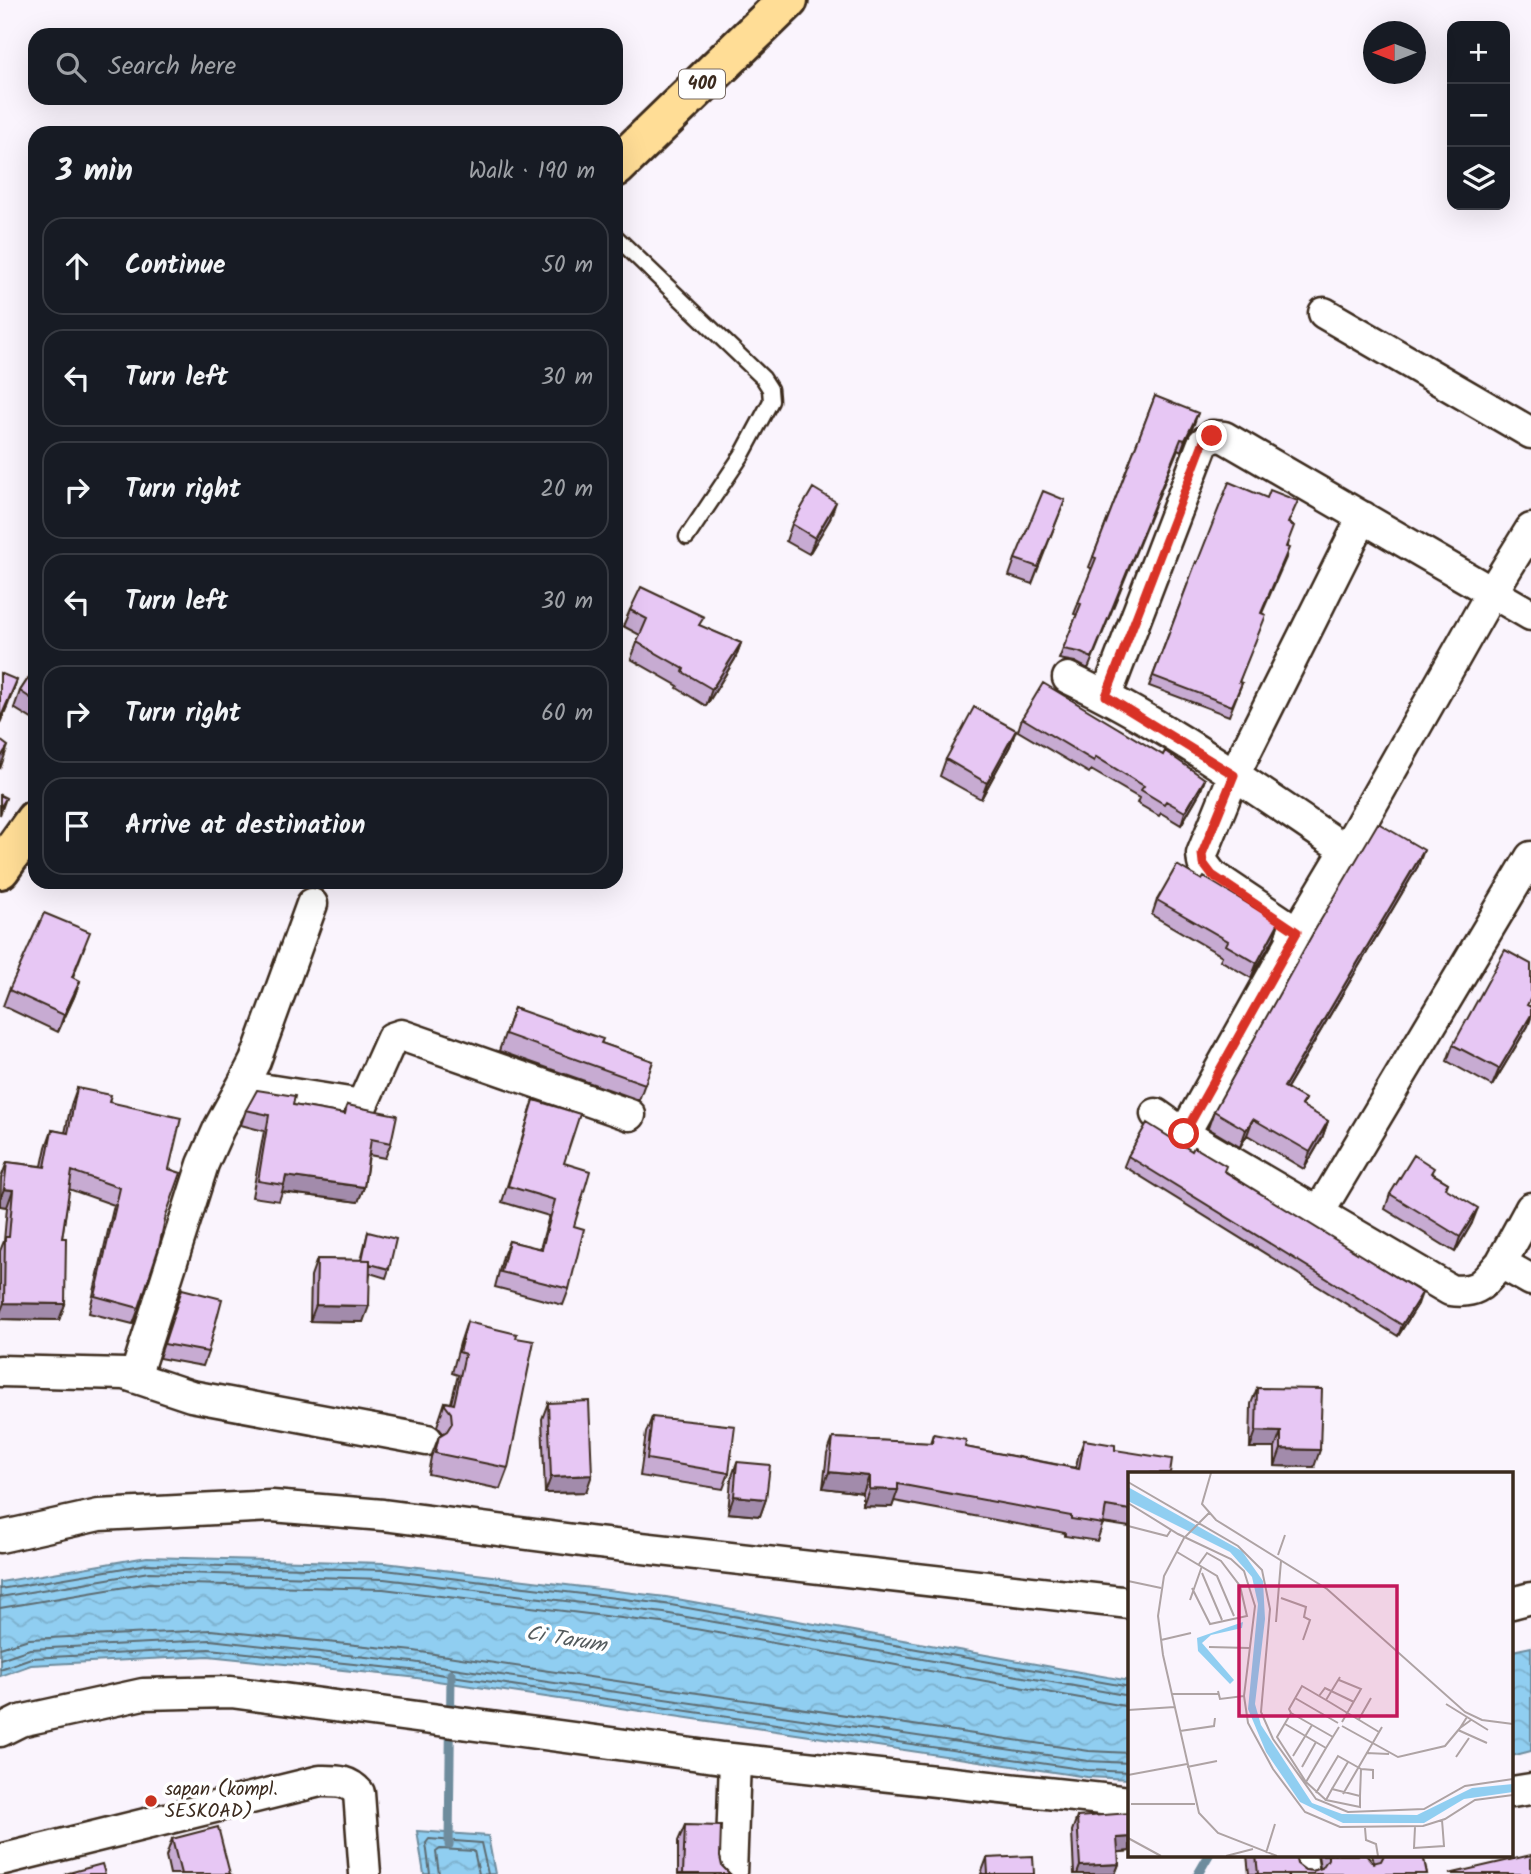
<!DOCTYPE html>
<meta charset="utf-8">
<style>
body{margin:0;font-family:Kalam,sans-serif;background:#20242c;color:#f1f3f6}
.controls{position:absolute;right:21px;top:21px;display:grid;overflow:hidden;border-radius:14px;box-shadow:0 7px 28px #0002}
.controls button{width:63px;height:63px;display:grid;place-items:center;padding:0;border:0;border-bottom:2px solid #363941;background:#171b24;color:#f1f3f6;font:35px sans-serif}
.compass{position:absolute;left:1363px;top:21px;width:63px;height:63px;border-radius:50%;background:#171b24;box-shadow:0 7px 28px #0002;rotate:270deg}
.stop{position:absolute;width:21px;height:21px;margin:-16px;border:5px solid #d93025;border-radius:50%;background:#fff}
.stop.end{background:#d93025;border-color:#fff;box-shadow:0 2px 7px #0008}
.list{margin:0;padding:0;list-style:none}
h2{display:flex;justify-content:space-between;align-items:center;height:91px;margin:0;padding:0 28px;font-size:30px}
h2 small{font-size:23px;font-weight:400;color:#9ea1a6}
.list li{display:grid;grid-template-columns:46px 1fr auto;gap:21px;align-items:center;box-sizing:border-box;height:98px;margin:0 14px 14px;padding:0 14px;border:2px solid #363941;border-radius:21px}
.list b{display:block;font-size:26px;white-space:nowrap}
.list em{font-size:23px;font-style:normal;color:#9ea1a6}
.icon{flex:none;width:38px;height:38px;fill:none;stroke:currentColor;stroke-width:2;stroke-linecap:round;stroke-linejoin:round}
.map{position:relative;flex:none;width:1531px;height:1874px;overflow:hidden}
.search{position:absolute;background:#171b24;box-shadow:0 7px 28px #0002;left:28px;top:28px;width:595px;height:77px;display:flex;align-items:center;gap:18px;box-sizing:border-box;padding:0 24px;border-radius:21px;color:#9ea1a6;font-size:26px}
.panel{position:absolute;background:#171b24;box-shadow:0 7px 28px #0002;left:28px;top:126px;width:595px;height:763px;border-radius:21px}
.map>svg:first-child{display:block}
.water{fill:url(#water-waves);stroke:#6e8c9d;stroke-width:2}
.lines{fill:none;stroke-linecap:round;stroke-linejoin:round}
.shore{stroke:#5d6c72;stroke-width:2}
.stream{stroke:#6e8c9d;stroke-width:9}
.lane-casing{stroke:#3b2a1e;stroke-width:19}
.street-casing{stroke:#3b2a1e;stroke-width:35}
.primary-casing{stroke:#3b2a1e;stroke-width:44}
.lane{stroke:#fff;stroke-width:14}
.street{stroke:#fff;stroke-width:30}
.primary{stroke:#ffdd96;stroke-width:38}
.wall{fill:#c7abd2;stroke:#3b2a1e;stroke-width:2}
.shaded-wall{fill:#a28bab;stroke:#3b2a1e;stroke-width:2}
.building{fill:#e7c7f4;stroke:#3b2a1e;stroke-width:2}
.route{stroke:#d93025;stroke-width:9}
.poi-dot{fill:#c8321e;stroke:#fff;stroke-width:2.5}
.labels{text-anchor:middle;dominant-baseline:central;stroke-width:7;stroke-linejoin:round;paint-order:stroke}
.shield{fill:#fff;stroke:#766a62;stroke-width:2}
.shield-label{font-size:18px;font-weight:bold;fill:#3b2a1e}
.poi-label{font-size:19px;fill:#3b2a1e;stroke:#fff;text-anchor:start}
.water-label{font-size:21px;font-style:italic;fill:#545b5d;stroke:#fff}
.inset-road{fill:none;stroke:#aea3a4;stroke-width:2}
.view{fill:#c2185b;fill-opacity:0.15;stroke:#c2185b;stroke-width:3.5}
.inset-edge{fill:none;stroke:#3b2a1e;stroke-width:3.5}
</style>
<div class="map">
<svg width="1531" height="1874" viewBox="0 0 1531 1874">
<defs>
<pattern id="water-waves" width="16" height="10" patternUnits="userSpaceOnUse" patternTransform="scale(1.75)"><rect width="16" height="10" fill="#90cef1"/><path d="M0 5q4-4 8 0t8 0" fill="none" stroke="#7db1ce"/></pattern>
</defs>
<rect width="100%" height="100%" fill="#faf4fd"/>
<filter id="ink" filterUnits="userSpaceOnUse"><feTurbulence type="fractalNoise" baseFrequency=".0143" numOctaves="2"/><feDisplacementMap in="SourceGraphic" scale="14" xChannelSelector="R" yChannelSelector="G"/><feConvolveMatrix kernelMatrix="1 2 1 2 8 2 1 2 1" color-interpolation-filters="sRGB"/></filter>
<g filter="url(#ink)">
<path class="water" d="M147,1557L385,1563L666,1597L1130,1681V1779L1087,1777L410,1677L208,1656L31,1665L0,1676V1582Z
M1531,1647V1751L1512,1756V1651Z
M417,1831L488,1836L495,1874H424Z"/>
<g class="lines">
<path class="shore" d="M0,1589L148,1564L385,1570L665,1604L1130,1687
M0,1597L149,1572L384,1579L664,1613L1130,1696
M0,1608L149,1583L383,1589L662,1623L1130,1707
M0,1648L29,1639L211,1630L414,1651L1089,1751L1130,1753
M0,1659L30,1649L210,1640L412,1662L1088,1761L1130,1763
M0,1669L31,1658L209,1649L411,1670L1087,1770L1130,1772
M430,1874L426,1843L429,1839L481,1843L488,1874
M439,1874L436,1852L440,1849L474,1851L479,1874"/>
<path class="stream" d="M449,1845L451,1674
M1198,1874L1209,1855"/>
<g class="lane-casing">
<path id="lane" d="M616,237L763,378L770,389L771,401L742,455L687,537"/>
</g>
<g class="street-casing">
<path id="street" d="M1324,313L1531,433
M1068,678C1166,724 1256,790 1346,850L1297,932L1184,1134L1450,1290C1479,1294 1483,1283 1501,1263
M1106,696L1203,443L1212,436L1224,437L1531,615
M1346,850L1492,592L1531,529
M1297,932L1212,875L1203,863L1202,854L1234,775L1363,517
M242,1086L255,1061L312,904
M1156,1114L1184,1134
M1531,1208L1501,1263L1531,1280
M1318,1214L1531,857
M0,1371L125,1374L191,1396L427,1440
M135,1377L203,1164L219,1128L242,1086L362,1105L392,1038L401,1035L630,1115
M0,1537L99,1515L272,1506L383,1515L589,1542L1130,1603
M1512,1603L1531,1598
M0,1731L20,1721L143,1694L231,1692L722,1758L1130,1802
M1512,1792L1531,1789
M1301,1855L1304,1874
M0,1860L320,1781C337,1781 348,1780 359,1793L365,1874
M731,1874L735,1760"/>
</g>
<g class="primary-casing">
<path id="primary" d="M616,167L788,0
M0,869L35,820"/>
</g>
<use href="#lane" class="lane"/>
<use href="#street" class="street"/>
<use href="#primary" class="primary"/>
</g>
<path class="wall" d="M1155,396L1194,424L1181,451L1178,449L1088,669L1075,662L1059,659L1077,615L1074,614L1092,569L1089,567L1093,557Z
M1065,500L1032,584L1009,576L1015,559Z
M830,519L809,554L786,541L792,524Z
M1289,523L1286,558L1262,613L1239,682L1242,683L1229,716L1149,686L1196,562L1197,563Z
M35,609V619L32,618Z
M630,610L700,626L741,643L735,659L706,706L677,688L678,686L631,659L640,635L623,626Z
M35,668V721L14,708L20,691Z
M1022,718L1205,779L1200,792L1181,825L1161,813L1159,816L1137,803L1139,798L1091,770L1089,773L1018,731Z
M1016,730L1010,746L981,799L940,776L946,759Z
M1418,866L1287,1088L1305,1099L1302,1106L1328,1121L1322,1138L1304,1169L1247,1135L1240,1147L1208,1128L1214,1111Z
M1202,880L1279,922L1274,938L1251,978L1220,960L1222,956L1152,915L1157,900Z
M84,948L73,977L80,981L74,997L58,1032L3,1006L9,990Z
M1530,1006L1531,1007V1018L1528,1026L1492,1086L1447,1061L1453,1045Z
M514,1008L601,1043L653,1061L639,1100L499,1051Z
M77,1088L109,1102L169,1169L166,1215L139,1308L133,1324L89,1313L114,1205L69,1189L62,1238L65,1304L59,1320L0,1319V1251L4,1241L7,1207L0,1206L1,1178L7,1162L42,1166L46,1147L52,1130L65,1133L71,1105Z
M534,1100L564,1163L569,1289L563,1305L495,1287L503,1256L509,1241L540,1249L549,1216L502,1202Z
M293,1105L343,1114L347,1105L391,1143L385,1158L369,1155L364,1187L358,1202L282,1192L279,1201L252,1197L264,1131L241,1125L246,1110Z
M1128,1156L1225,1171L1418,1304L1398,1336L1124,1166Z
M1432,1173L1448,1183L1446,1189L1472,1223L1455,1252L1385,1209L1390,1194Z
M368,1232L389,1269L386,1278L370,1273L363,1322L310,1321L311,1276L317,1259L361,1260Z
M182,1289L208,1352L203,1366L159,1358Z
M467,1322L508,1468L500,1489L428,1474L431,1457L439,1436L443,1433L437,1426L445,1402L451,1403L458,1375L452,1373L460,1343Z
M1257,1388L1314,1467L1275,1466V1448H1250L1251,1404Z
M548,1403L586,1492L545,1493L542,1419Z
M652,1417L729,1473L723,1489L640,1476L646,1433Z
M933,1434L965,1447L1076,1468L1078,1457L1084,1440L1115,1450L1130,1473V1527L1103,1523L1097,1541L1065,1536V1533L894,1501L892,1507L863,1506V1493L823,1488L827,1454L833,1438L930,1443Z
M737,1462L766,1499L760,1516L728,1513L731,1479Z
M1077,1817L1130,1851L1118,1852L1119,1864L1115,1874H1074L1072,1831Z
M685,1825L720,1857L722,1866L730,1874H678V1841Z
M172,1839L230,1874H170L166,1856Z
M1247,1855H1295L1297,1864L1305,1870L1313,1871L1320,1868L1318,1855H1366L1373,1863H1374L1372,1855H1423L1427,1874H1249Z
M987,1858L1034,1874H981Z"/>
<path class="shaded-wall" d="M1198,413L1194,424L1181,451L1185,440Z
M836,502L830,519L809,554L815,538Z
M741,643L735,659L706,706L712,689Z
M17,680L8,705L0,723V719Z
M1016,730L1010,746L981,799L987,783Z
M8,746L0,769V758Z
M1205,779L1200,792L1181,825L1185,812Z
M6,798L0,815V808Z
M1424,850L1418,866L1278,1103L1284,1087Z
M1279,922L1274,938L1251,978L1257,963Z
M80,981L74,997L58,1032L64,1015Z
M1531,1015L1528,1026L1492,1086L1499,1069Z
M1253,1119L1247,1135L1240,1147L1246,1130Z
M1328,1121L1322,1138L1304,1169L1310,1152Z
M286,1176L364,1187L358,1202L282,1192Z
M4,1189L13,1190L7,1207L0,1206V1199Z
M1478,1208L1472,1223L1455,1252L1460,1237Z
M1422,1293L1418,1304L1398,1336L1402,1325Z
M4,1303L65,1304L59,1320L0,1319V1313Z
M316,1305L369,1306L363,1322L310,1321Z
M1256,1431L1281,1432L1275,1448H1250Z
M1281,1449L1320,1450L1314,1467L1275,1466Z
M829,1472L869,1476L863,1493L823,1488Z
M592,1475L586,1492L545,1493L551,1477Z
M869,1489L898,1490L892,1507L863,1506Z
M734,1496L766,1499L760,1516L728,1513Z
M1130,1837V1851L1112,1853L1117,1838Z
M1119,1864L1115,1874H1077L1080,1866Z"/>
<path class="building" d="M1155,396L1198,413L1185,440L1181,439L1092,658L1079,652L1063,649L1081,604L1078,603L1096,558L1093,557Z
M1229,482L1267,498L1270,490L1298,501L1288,523L1294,526L1286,547L1289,548L1261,613L1266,615L1239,682L1242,683L1232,706L1153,676L1196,562L1197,563Z
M813,488L836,502L815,538L792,524Z
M1043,491L1065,500L1038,567L1015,559Z
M641,587L704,617L699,625L741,643L712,689L683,672L684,669L637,642L647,619L630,610Z
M35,668V701L20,691Z
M0,673L17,680L0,719Z
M1043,683L1163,755L1165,751L1205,779L1185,812L1166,801L1164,804L1141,790L1144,786L1096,757L1094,761L1022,718Z
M974,707L1016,730L987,783L946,759Z
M0,740L8,746L0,758Z
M0,795L6,798L0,808Z
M1378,823L1424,850L1284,1087L1305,1099L1301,1105L1328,1121L1310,1152L1253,1119L1246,1130L1214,1111L1312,935Z
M1177,865L1202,880L1204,877L1279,922L1257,963L1226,945L1228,941L1157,900Z
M44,913L90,932L72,977L80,981L64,1015L9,990Z
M1505,950L1531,964V998L1527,1005L1531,1007V1015L1499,1069L1453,1045Z
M514,1008L603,1039L601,1043L653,1061L645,1084L505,1034Z
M77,1088L111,1095L109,1102L181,1118L169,1169L181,1173L166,1215L159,1247L139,1308L95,1296L120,1188L72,1171L62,1238H66L65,1304L4,1303L5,1237H9L13,1190L4,1189L7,1162L45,1167L52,1130L68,1133Z
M257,1090L295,1096L293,1105L345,1114L347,1105L397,1115L391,1143L371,1139L364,1187L286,1176L284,1185L258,1181L269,1115L246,1110Z
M534,1100L580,1114L564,1163L590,1171L574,1226L584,1229L569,1289L501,1272L509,1241L542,1249L555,1200L508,1186Z
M1147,1123L1192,1151L1194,1147L1226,1166L1224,1171L1422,1293L1402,1325L1128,1156Z
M1414,1155L1434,1168L1431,1173L1448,1183L1445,1188L1478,1208L1460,1237L1390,1194Z
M368,1232L396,1239L389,1269L370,1264V1260H362Z
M317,1259L370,1260L369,1306L316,1305Z
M182,1289L222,1299L208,1352L164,1344Z
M467,1322L517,1334L516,1338L534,1341L508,1468L435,1453L439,1436L447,1431L452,1423L451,1413L445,1405V1402L454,1404L465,1354L459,1352Z
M1257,1388L1322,1389L1320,1450L1281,1449V1432L1256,1431Z
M589,1401L592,1475L551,1477L548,1403Z
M652,1417L735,1426L729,1473L647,1459Z
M933,1434L966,1440L965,1447L1079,1469L1084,1440L1115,1445V1450L1172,1459L1170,1473H1130V1510L1106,1506L1103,1524L1071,1519V1516L898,1484V1490L869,1489V1476L829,1472L833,1438L932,1443Z
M737,1462L770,1465L766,1499L734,1496Z
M1130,1813V1837L1117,1838L1119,1864L1080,1866L1077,1817Z
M685,1825L721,1826L720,1857L722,1866L730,1874H683Z
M218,1827L230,1874H181L172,1839Z
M1256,1855H1295L1297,1864L1305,1870L1313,1871L1322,1868L1328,1859V1855H1366L1373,1863L1381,1861L1384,1855H1423L1427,1874H1258Z
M1531,1855V1874H1449Z
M1033,1856L1034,1874H988L987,1858Z
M102,1864L105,1874H65Z"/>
</g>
<g class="lines" filter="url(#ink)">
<path class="route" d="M1184,1134L1297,932L1212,875L1203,863L1202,854L1234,775L1106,696L1203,443L1212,436"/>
</g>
<circle class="poi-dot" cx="151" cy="1801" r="7"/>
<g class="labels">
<rect class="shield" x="679" y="69.5" width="46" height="29" rx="5"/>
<g class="shield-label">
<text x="702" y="84">400</text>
</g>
<g class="poi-label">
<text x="165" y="1790">sapan (kompl.<tspan x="165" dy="22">SESKOAD)</tspan></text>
</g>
<g class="water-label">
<text transform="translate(566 1640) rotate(9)">Ci Tarum</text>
</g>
</g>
<g transform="translate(1128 1472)">
<rect width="385" height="385" fill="#faf4fd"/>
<path d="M0,15L114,79L135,109L137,147L127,232L133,253L184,331L214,342L289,343L344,316L385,312V320L336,327L296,351H215L172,330L138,280L120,237L130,132L124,105L102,80L0,29ZM115,150L114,156L83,163L74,171L106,208L102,212L70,179L69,166Z" fill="#90cef1"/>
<path class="inset-road" d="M83,1L74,32L88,48L199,117L337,240L354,248L385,252M0,10L110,74L134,98L142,137L133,240L145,267L188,327L220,340L296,337L337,314L385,307M0,31L50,62L103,87L116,99L127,134L116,224L120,251L145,297L177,340L212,355L295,354L317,347L347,328L385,323M81,41L56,66L36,104L30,144L35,183L71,341L90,361L149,384M0,54L39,64L43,58M49,80L89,104L106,144M150,83L157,63M74,101L94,148M0,109L33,116M64,116L82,152L119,144L112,114L93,89L79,81L71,92M153,126L178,135L176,145L182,148L175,168M62,128L74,94M148,150L153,89M33,168L63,161M81,175L121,176M211,208L233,217L214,250M90,219L92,227L116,224M44,222H91M191,224L197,216L226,230M167,226L210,251M198,228L251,260M318,232L360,258M0,238L47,235M163,241L161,237L174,214L198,228L212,205M339,245L332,256L343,248M231,247L243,226M157,252L198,276L211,255M214,254L270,285L317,274L332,256M330,258L359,271M52,259L86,254L87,246M238,281L261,282M165,284L184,253M328,285L341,266M59,295L89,289M174,295L188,270M233,297L245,298V307M0,303L59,292M178,310L149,265L163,241L205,265M204,317L232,324V335L198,328ZM204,317L220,290M188,321L210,284L233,297L232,324M215,322L254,255M198,328L178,310L198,276M3,332H67M287,355L286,376L316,374L314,348M237,356L238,368L248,372L250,384M0,366L33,384M138,381L147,352M98,384L125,377"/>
<path class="view" d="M111,114H269V244H111Z"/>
<rect width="385" height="385" class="inset-edge"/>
</g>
</svg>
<div class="controls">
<button>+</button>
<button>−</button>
<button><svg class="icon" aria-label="layers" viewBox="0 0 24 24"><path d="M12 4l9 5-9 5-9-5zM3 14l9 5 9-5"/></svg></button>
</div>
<svg class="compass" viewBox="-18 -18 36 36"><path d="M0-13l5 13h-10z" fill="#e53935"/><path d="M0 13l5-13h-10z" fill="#9ea1a6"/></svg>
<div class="stop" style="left:1184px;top:1134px"></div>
<div class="stop end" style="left:1212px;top:436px"></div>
<div class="search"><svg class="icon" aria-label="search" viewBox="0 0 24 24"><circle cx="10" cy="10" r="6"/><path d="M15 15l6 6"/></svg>Search here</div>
<section class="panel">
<h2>3 min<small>Walk · 190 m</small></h2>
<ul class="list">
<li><svg class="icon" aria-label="ahead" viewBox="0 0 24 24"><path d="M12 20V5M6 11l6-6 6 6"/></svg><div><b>Continue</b></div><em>50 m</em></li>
<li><svg class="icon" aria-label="left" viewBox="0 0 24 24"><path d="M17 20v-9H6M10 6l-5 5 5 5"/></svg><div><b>Turn left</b></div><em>30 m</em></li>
<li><svg class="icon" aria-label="right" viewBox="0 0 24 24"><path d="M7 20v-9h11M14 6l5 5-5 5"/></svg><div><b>Turn right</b></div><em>20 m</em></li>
<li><svg class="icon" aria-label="left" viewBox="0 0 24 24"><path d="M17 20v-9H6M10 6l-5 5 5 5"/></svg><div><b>Turn left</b></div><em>30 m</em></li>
<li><svg class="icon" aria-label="right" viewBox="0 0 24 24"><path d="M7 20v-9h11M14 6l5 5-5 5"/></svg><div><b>Turn right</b></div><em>60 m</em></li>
<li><svg class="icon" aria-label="arrive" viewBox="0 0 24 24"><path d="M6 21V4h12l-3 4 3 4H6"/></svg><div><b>Arrive at destination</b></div></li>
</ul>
</section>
</div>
